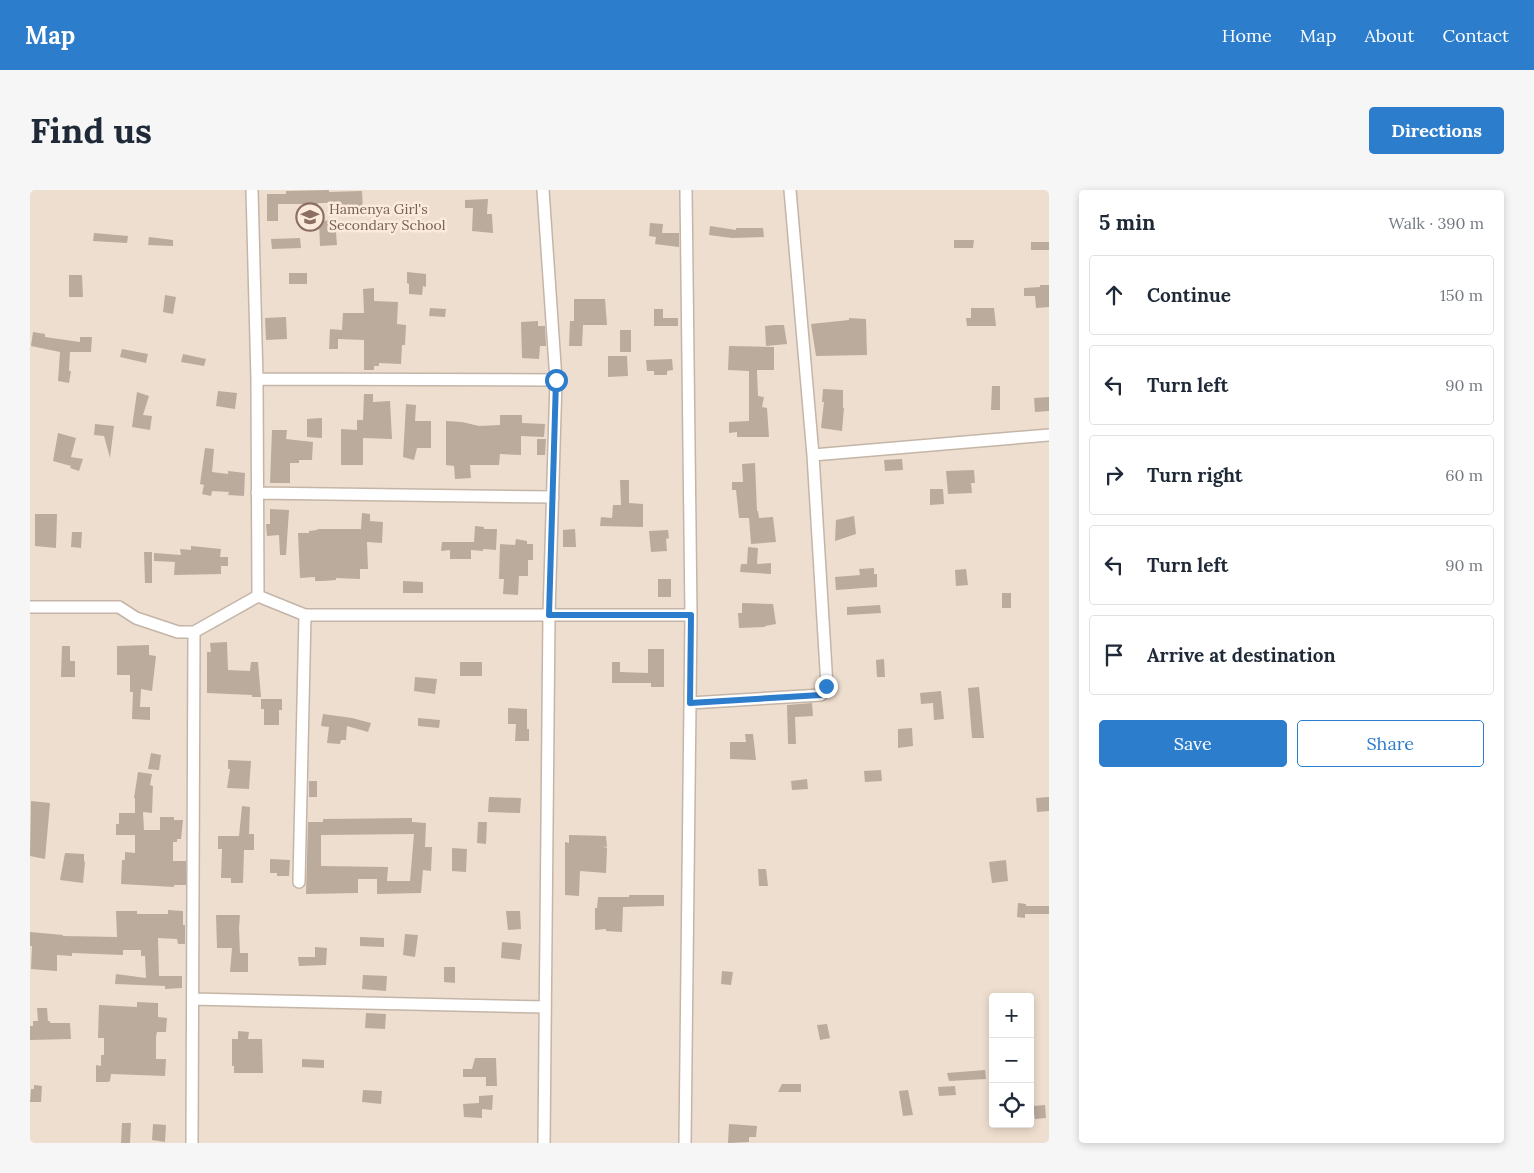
<!DOCTYPE html>
<meta charset="utf-8">
<style>
body{margin:0;font-family:Lora,serif;background:#f6f6f7;color:#1f2937}
.controls{position:absolute;right:15px;bottom:15px;display:grid;overflow:hidden;border-radius:5px;box-shadow:0 2px 8px #0003}
.controls button{width:45px;height:45px;display:grid;place-items:center;padding:0;border:0;border-bottom:1px solid #e0e1e3;background:#fff;color:#1f2937;font:25px sans-serif}
.stop{position:absolute;width:15px;height:15px;margin:-11px;border:4px solid #2d7dcd;border-radius:50%;background:#fff}
.stop.end{background:#2d7dcd;border-color:#fff;box-shadow:0 1px 5px #0008}
.list{margin:0;padding:0;list-style:none}
h2{display:flex;justify-content:space-between;align-items:center;height:65px;margin:0;padding:0 20px;font-size:21px}
h2 small{font-size:16px;font-weight:400;color:#747a83}
.list li{display:grid;grid-template-columns:32px 1fr auto;gap:15px;align-items:center;box-sizing:border-box;height:80px;margin:0 10px 10px;padding:0 10px;border:1px solid #e0e1e3;border-radius:5px}
.list b{display:block;font-size:19px;white-space:nowrap}
.list em{font-size:16px;font-style:normal;color:#747a83}
.actions{display:flex;gap:10px;padding:15px 20px}
.actions a{flex:1;padding:11px 0;border:1px solid #2d7dcd;border-radius:5px;text-align:center;font-size:18px;color:#2d7dcd}
.actions .main{background:#2d7dcd;color:#fff}
.icon{flex:none;width:28px;height:28px;fill:none;stroke:currentColor;stroke-width:2;stroke-linecap:round;stroke-linejoin:round}
.map{position:relative;flex:none;width:1019px;height:953px;overflow:hidden;border-radius:5px}
header{display:flex;align-items:center;gap:30px;box-sizing:border-box;height:70px;padding:0 25px;background:#2d7dcd;color:#fff}
header strong{font-size:24px}
nav{display:flex;gap:28px;margin-inline-start:auto;font-size:18px}
.intro{display:flex;align-items:center;justify-content:space-between;box-sizing:border-box;height:120px;padding:0 30px}
h1{margin:0;font-size:35px}
.button{padding:12px 22px;border-radius:5px;background:#2d7dcd;color:#fff;font-size:18px;font-weight:700}
main{display:flex;gap:30px;padding:0 30px}
aside{flex:1;background:#fff;border-radius:5px;box-shadow:0 2px 8px #0003}
.map>svg:first-child{display:block}
.building{fill:#baab9d;fill-rule:evenodd}
.lines{fill:none;stroke-linecap:round;stroke-linejoin:round}
.minor-casing{stroke:#c5b5a7;stroke-width:14}
.minor{stroke:#fff;stroke-width:11}
.route{stroke:#2d7dcd;stroke-width:6}
.labels{text-anchor:middle;dominant-baseline:central;stroke-width:5;stroke-linejoin:round;paint-order:stroke}
.education-label{font-size:14px;fill:#785e54;stroke:#fbebdc;text-anchor:start}
</style>
<header>
<strong>Map</strong>
<nav><a>Home</a><a>Map</a><a>About</a><a>Contact</a></nav>
</header>
<div class="intro"><h1>Find us</h1><a class="button">Directions</a></div>
<main>
<div class="map">
<svg width="1019" height="953" viewBox="0 0 1019 953">
<rect width="100%" height="100%" fill="#eedecf"/>
<path class="building" d="M299,0V2L332,1L333,20L307,21L306,13H288V29H279V14H248V31H237V4H256V1Z
M458,9L457,24H462L463,43L442,41L443,18H435V10Z
M305,30L307,55L290,56L289,31Z
M620,33L633,34L632,43H649V57L625,54L626,47L619,46Z
M680,36L706,40V38H733L734,47L702,48L679,45Z
M64,43L98,46L97,53L63,51Z
M119,47L143,50V56L118,55Z
M270,48L271,58L242,59L241,49Z
M924,50H944L943,58H924Z
M1001,52H1019V60H1001Z
M377,82L396,84V97L393,96L392,105L379,104V94L377,93Z
M259,83H277V94H259Z
M39,85H52L53,107H39Z
M1010,95H1019V117L1006,118L1005,106H994V98L1010,97Z
M344,98V111L368,112L367,134L376,135L375,155H372L371,174L349,173V176H344V180H334V150L308,149V159H299L300,139L312,140L313,123H334L333,99Z
M135,105L146,107L143,124L133,122Z
M544,109H575L577,135H553L552,156H539L540,131H544Z
M400,118L416,119L415,127L399,126Z
M941,118H964L966,136H937L936,128H941Z
M624,119H633V128H648V136H624Z
M256,127L257,149L236,150L235,128Z
M819,128L836,129L837,165L786,166L781,134L819,130Z
M508,131V136H515L516,156H510L509,169L492,168L491,132Z
M744,135H754L757,154L736,156L735,136Z
M590,140H601V162H590Z
M3,142L15,144V147L50,152V147H62L61,162H40L39,181H41L39,193L28,191L30,162L1,156Z
M699,156L744,157V180H727L728,206L734,207L732,217L737,218L739,247H707V242L699,243V232L719,231V181L698,180Z
M92,159L118,164L116,173L90,167Z
M153,164L176,169L174,176L151,172Z
M578,166H597L598,186L578,187Z
M642,169L643,180L637,181V185H624V181H617L616,170Z
M962,196H970V220H961Z
M793,199L813,200V218H814L812,241L791,238L794,212H792Z
M188,201L207,203L205,219L186,216Z
M107,202L119,206L113,225L122,226L120,240L102,237Z
M334,204H343V212L360,211L362,249L333,248V275H311V239L327,240V230H333Z
M1019,207V221L1005,222L1004,208Z
M376,214L386,215L385,231H401V258H387L384,270L373,267Z
M470,225H492V233L515,234L514,247L491,246V265L470,264L469,275H440L441,288L425,289L424,276L416,275V231L432,232L449,236L470,235Z
M292,228V248L277,247V229Z
M65,234L84,236L80,268L74,246L64,245Z
M242,240H257L256,249L283,252L282,270H269V273H260V293H240Z
M28,243L46,248L41,267L53,269L49,281L40,278L41,276L23,271Z
M507,249H516L515,265H507Z
M175,258L184,259L182,282L198,284V281L215,283L214,306L198,305L199,302L182,301L181,306L172,304L174,295L170,294Z
M872,269L873,280L855,281L854,270Z
M725,273L727,321H728L729,328L743,327L746,352L721,354L719,328H709L706,300H702V292H713L712,274Z
M944,280L945,293H941L942,303L918,304L916,281Z
M590,290H599V313L613,314V337L570,336L571,327L582,328L583,315H591Z
M900,299H913L914,314L900,315Z
M240,319L259,320L256,365H250L249,345L237,346L236,334H240Z
M332,323L340,324V331L353,332L352,353L337,352L338,379H330V389L306,388V390L293,391H285V387L270,388L268,343H279V341L287,340L288,339H331Z
M5,324H27L26,358L5,356Z
M824,326L826,344L805,351L806,330Z
M445,336L454,337V339H467L466,360L453,359V361L441,360V369H420V360L411,361L412,352H444Z
M545,339L546,357H533V340Z
M638,340L639,348L636,349L637,361L621,362L619,341Z
M42,342H52L51,358L41,357Z
M486,349L497,351V354H503V370H498V386H489L488,405L473,404L474,389H469L470,354L485,355Z
M161,356L191,359L190,367H198V376H191V384L144,385L145,372L124,371V363L151,365L150,359L161,360Z
M718,357L728,358L727,374L741,373V384L710,382L711,374H717Z
M114,362H122V393H115Z
M844,378V384H847V397L806,400L805,387L830,385L829,379Z
M936,379L938,395L926,396L925,380Z
M628,389H641V407H628Z
M373,391L393,392V403H373Z
M972,403H981V418H972Z
M712,413L743,414L746,434L735,436V437L709,438L708,423H712Z
M850,415L851,423L817,425V417Z
M197,452L198,480L220,481L221,472H228L231,507H222V505L177,503V462H181L180,453Z
M119,455V465L126,466L122,501L111,499L110,517H120V530L102,529L103,502H100V485H87V456Z
M32,456H40V471H45V487H31Z
M618,459H634V497H621V493H582V472H590V482L618,483Z
M854,469L855,487H847L846,470Z
M430,472H452V486H430Z
M385,487L407,489L405,504L384,501Z
M949,497L954,548H942L938,498Z
M911,501L914,529L904,530L903,513L891,514L890,503Z
M231,509H252V520H249V535H234V519H231Z
M782,513L783,526L765,527L766,554H758L757,515Z
M478,518L497,519V539H499V551H485L486,534H478Z
M293,524L322,528L341,533L338,542L317,536L316,550H311L310,554L297,553L299,537L291,536Z
M388,528L410,530L409,538L388,536Z
M882,538L883,556L868,558V539Z
M715,544H723L726,570L700,569V552H716Z
M121,563L131,565L129,580L118,579Z
M198,570L221,571L219,599L197,598L200,579H198Z
M851,580L852,591L835,592L834,581Z
M108,582L122,584L120,595L123,596L122,623L113,622L114,640H130V627H144V630H153L151,649H147V652H143V671H156V695H144V697L91,694L92,670H95V662L105,663V645H86V634H89V623H105V608H104Z
M777,589L778,599L762,600L761,591Z
M279,591H287V607H279Z
M459,607L491,608L490,623L458,622Z
M1019,607V621L1007,622L1006,608Z
M1,611L20,613L15,669L0,666Z
M212,616L220,617L219,644H224V660H214L213,693H201V688H191L192,659H188V646H209Z
M382,628V632L396,633L395,657H402L401,681L393,680L391,703L347,704V689H328V703L276,704L278,632H293V629ZM384,644L380,691H357L358,677L291,676V645Z
M448,632H457L456,654L447,653Z
M539,645L576,646L577,657L572,656L577,658L576,683L550,681L549,706L535,705V652L539,653Z
M422,658L437,659L436,682L422,681Z
M35,663L54,664V671L55,672L53,693L30,690Z
M240,669L260,670L259,686H247V683H240Z
M976,670L978,691L962,693L959,672Z
M728,679H736L738,696H729Z
M599,705H634V716L593,717L592,742L576,741V739L565,740V718H567L568,707H599Z
M988,713L996,714V716H1019V724H995V728L987,727Z
M138,720L153,721V735H155V754H148L147,749L128,748L129,786H152V798L135,799V796L85,794L86,784L116,788L115,766H111V760H93V765L42,763V766L27,765V781L1,779L2,756H0V742L33,745V746L87,747L86,721H107V724H138Z
M476,721H490L491,739L478,740Z
M186,725H210L209,738L210,763H218V782H200L202,758H187Z
M375,744L388,745L385,767L373,765Z
M330,747L354,748V757L330,756Z
M472,752L492,754L490,770L471,768Z
M285,757L297,758L296,775L269,776L268,767H285Z
M414,777H425V793L414,792Z
M692,781L703,782L701,795L691,794Z
M333,785L357,786L356,801L332,799Z
M107,812L128,813V827L137,828L136,842H127L126,847V869H136L135,886L81,884L80,891L78,892H66V875L71,876V865H74V848H68L69,815L107,817Z
M7,818H17L18,831H20V833H40L41,849L0,850V836H3V831H8Z
M336,823L356,824L355,839L335,838Z
M797,834L800,848L790,850L787,835Z
M208,841L219,842L218,849H232L233,883H204V876H202V849H208Z
M445,868H466L467,896H456V887H433V879H442Z
M272,869L294,870V878L272,877Z
M955,880L956,889L919,891L917,883Z
M752,894H771V902H748Z
M4,895L12,896L11,912H0L1,899H4Z
M925,896L926,905L909,906L908,897Z
M333,900L352,901L351,914L332,912Z
M878,900L883,925L873,926L869,901Z
M463,905L462,920L452,919V928L434,927L433,914L449,913V906Z
M1015,915L1016,928L1005,929L1003,916Z
M92,933H101L100,953H91Z
M123,934L136,935L135,952L122,950Z
M699,934L727,936L726,947H719V952L698,953Z"/>
<g class="lines">
<g class="minor-casing">
<path id="minor" d="M222,0L227,189L228,406
M513,0L526,190L519,425L514,953
M227,189L526,190
M783,265L1019,245
M227,303L523,307
M228,406L275,425H661
M0,417H89L106,428L148,442H164L228,406
M660,513L791,505L797,496L783,265L760,0
M269,692L275,425
M163,809L515,817
M162,953L164,442
M655,953L661,425L656,0"/>
</g>
<use href="#minor" class="minor"/>
</g>
<g class="lines">
<path class="route" d="M526,190L519,425H661L660,513L791,505L796,496"/>
</g>
<defs>
<g id="school-ring" transform="scale(1.4375)"><circle r="9.5" fill="#fbebdc" stroke="#8d6e63" stroke-width="1.5"/><path d="M0-5L7-2L0 1L-7-2ZM-4 1L0 2.5L4 1V4Q0 6-4 4Z" fill="#8d6e63"/></g>
</defs>
<g fill-rule="evenodd">
<use href="#school-ring" x="280" y="27"/>
</g>
<g class="labels">
<g class="education-label">
<text x="299" y="19">Hamenya Girl's<tspan x="299" dy="16">Secondary School</tspan></text>
</g>
</g>
</svg>
<div class="controls">
<button>+</button>
<button>−</button>
<button><svg class="icon" aria-label="locate" viewBox="0 0 24 24"><circle cx="12" cy="12" r="6"/><path d="M12 2v4M12 18v4M2 12h4M18 12h4"/></svg></button>
</div>
<div class="stop" style="left:526px;top:190px"></div>
<div class="stop end" style="left:796px;top:496px"></div>
</div>
<aside>
<h2>5 min<small>Walk · 390 m</small></h2>
<ul class="list">
<li><svg class="icon" aria-label="ahead" viewBox="0 0 24 24"><path d="M12 20V5M6 11l6-6 6 6"/></svg><div><b>Continue</b></div><em>150 m</em></li>
<li><svg class="icon" aria-label="left" viewBox="0 0 24 24"><path d="M17 20v-9H6M10 6l-5 5 5 5"/></svg><div><b>Turn left</b></div><em>90 m</em></li>
<li><svg class="icon" aria-label="right" viewBox="0 0 24 24"><path d="M7 20v-9h11M14 6l5 5-5 5"/></svg><div><b>Turn right</b></div><em>60 m</em></li>
<li><svg class="icon" aria-label="left" viewBox="0 0 24 24"><path d="M17 20v-9H6M10 6l-5 5 5 5"/></svg><div><b>Turn left</b></div><em>90 m</em></li>
<li><svg class="icon" aria-label="arrive" viewBox="0 0 24 24"><path d="M6 21V4h12l-3 4 3 4H6"/></svg><div><b>Arrive at destination</b></div></li>
</ul>
<div class="actions"><a class="main">Save</a><a>Share</a></div>
</aside>
</main>
